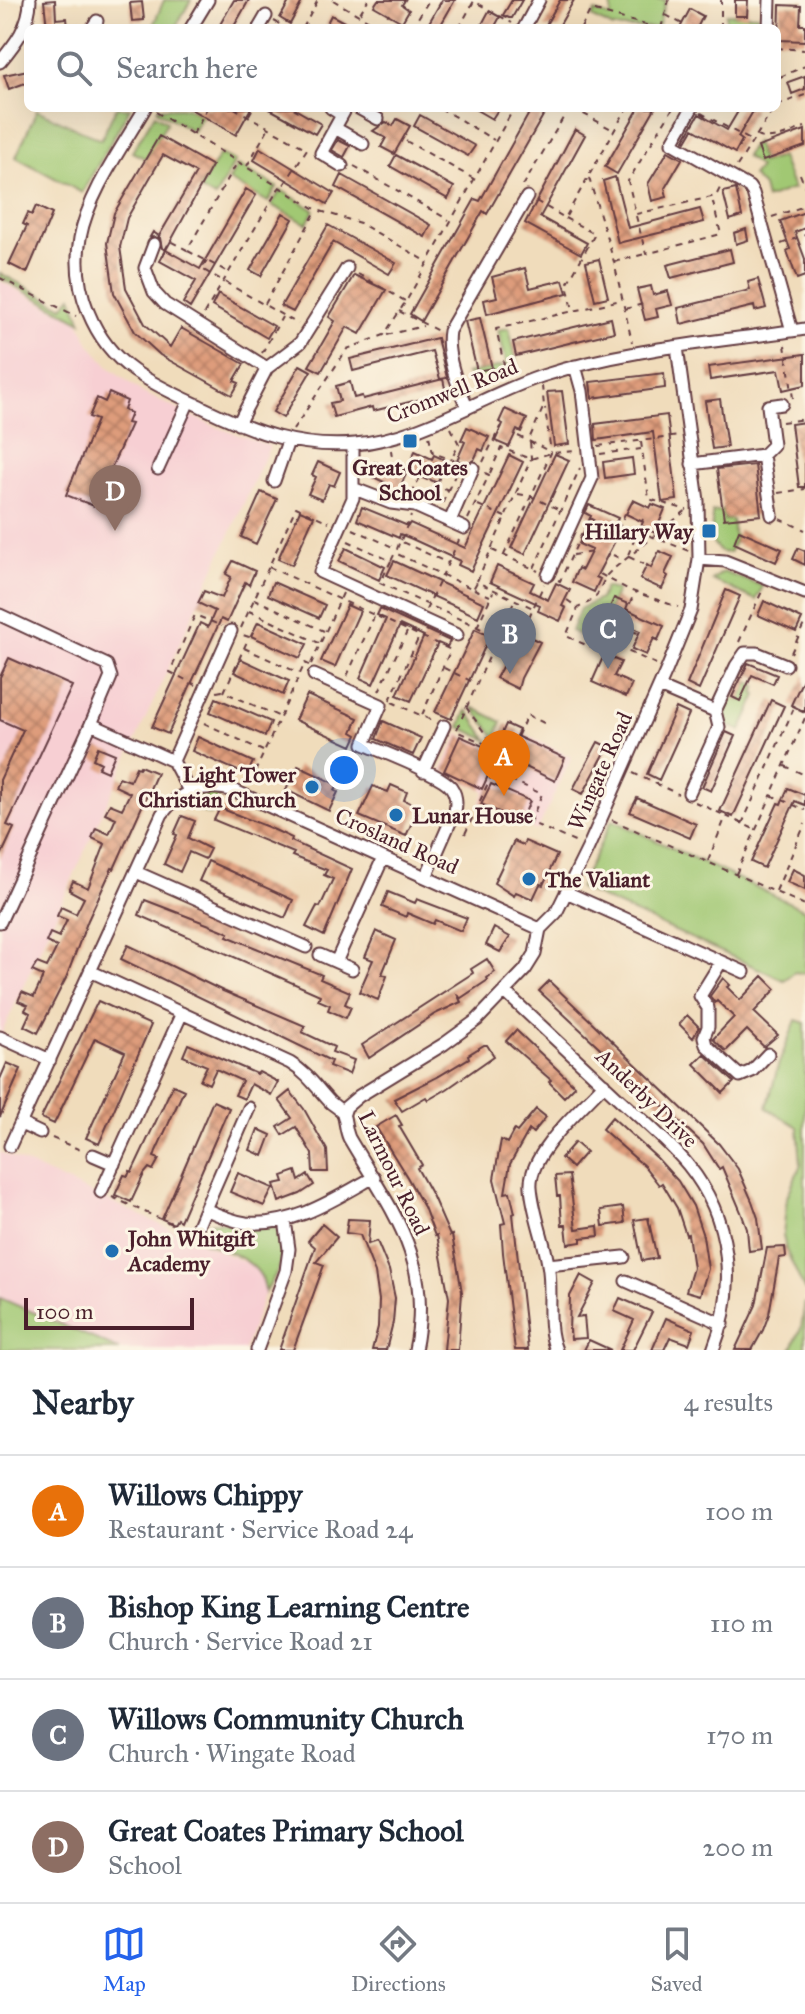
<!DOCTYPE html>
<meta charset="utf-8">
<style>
body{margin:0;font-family:"IM FELL Great Primer",serif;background:#f6f6f7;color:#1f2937}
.scale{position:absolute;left:24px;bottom:20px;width:170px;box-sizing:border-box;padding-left:8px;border:4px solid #4a1f2b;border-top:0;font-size:22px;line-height:28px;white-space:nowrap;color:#4a1f2b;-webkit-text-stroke:6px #fcf5e5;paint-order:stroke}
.you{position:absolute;left:344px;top:770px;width:28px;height:28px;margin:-20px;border:6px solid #fff;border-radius:50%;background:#1a73e8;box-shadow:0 0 0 12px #1a73e833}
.badge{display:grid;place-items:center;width:52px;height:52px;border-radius:50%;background:#2563eb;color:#fff;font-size:26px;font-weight:700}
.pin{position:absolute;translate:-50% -66px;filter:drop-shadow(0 2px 4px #0008)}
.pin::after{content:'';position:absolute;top:42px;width:28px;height:24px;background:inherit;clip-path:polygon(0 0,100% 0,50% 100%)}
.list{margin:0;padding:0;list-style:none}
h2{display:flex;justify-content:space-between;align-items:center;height:104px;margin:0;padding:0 32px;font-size:34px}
h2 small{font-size:26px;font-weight:400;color:#747a83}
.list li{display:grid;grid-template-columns:52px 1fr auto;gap:24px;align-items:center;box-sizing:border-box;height:112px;padding:0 32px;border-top:2px solid #e0e1e3}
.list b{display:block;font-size:30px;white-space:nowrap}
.list p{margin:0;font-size:26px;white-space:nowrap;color:#747a83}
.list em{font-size:26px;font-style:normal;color:#747a83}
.icon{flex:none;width:44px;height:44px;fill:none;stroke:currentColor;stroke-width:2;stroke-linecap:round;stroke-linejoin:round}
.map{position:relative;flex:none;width:805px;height:1350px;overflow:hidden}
.search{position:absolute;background:#fff;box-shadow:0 8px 32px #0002;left:24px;right:24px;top:24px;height:88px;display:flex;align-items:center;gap:20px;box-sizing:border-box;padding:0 28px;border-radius:12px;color:#747a83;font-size:30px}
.sheet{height:552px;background:#fff}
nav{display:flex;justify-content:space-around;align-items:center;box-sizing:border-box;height:112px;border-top:2px solid #e0e1e3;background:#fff;font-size:22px;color:#747a83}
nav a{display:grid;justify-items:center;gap:4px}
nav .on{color:#2563eb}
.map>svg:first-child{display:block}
.built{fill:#f7cfd3}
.grass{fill:#a1c873;stroke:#76744f;stroke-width:2}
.building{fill:url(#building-cross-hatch)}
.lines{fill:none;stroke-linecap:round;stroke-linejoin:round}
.minor-casing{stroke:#633b41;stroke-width:15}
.path{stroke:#633b41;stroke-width:2;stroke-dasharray:6 6;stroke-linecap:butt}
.minor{stroke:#fff;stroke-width:11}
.poi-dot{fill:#1f6fb2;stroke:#fcf5e5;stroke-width:3}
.labels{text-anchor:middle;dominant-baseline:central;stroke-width:6;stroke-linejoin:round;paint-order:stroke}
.street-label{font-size:22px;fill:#4a1f2b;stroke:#fcf5e5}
.poi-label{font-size:22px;font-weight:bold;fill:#4a1f2b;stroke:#fcf5e5;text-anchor:start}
</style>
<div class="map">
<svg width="805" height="1350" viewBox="0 0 805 1350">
<defs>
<pattern id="building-cross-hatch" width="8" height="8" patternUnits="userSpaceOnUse" patternTransform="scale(2)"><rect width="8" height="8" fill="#de9c7b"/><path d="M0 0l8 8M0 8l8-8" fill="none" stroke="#b67f65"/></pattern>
</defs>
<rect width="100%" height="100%" fill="#fcf5e5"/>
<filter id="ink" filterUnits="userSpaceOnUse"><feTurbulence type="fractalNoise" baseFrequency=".0125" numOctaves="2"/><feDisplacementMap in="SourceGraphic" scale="16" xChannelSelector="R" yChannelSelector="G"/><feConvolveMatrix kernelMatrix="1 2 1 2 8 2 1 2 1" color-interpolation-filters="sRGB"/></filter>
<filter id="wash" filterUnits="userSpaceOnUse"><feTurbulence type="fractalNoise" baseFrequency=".006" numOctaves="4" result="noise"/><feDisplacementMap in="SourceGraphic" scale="32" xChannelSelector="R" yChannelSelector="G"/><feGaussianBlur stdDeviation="1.8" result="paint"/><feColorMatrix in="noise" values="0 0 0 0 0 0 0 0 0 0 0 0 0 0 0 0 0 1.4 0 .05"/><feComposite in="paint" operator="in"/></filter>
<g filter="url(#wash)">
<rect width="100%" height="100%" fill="#f0dcbb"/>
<path class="built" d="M0,281L79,322L90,344L109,367L143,393L214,426L270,446L0,1037Z
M517,731L572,757L537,831L479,805L485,791L441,771L459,734L506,754Z
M0,1152L255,1267L263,1280L265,1292L244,1350H0Z"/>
<path class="grass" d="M164,0H191L175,28H152Z
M612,0H666L658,28H613L592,17L595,12L611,17Z
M726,14L758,15L757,28H726Z
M116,108H130L82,193L16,157L37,110L101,140Z
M158,108H188L202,116L193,131L157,110Z
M155,114L167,122L146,159L132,152Z
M755,142L762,163L781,157L793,189L766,199L763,187L752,176L759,167L745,156Z
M220,154L235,161L215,198L199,189Z
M238,165L277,187L268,202L229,180Z
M281,190L314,210L307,224L271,205Z
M0,273L63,307L72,296L82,322L0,278Z
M509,328L518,368L509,372L498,330Z
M502,366L505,374L482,383L466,374Z
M723,510L724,520H732L734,535L736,537L729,553L720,552L712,542V512Z
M723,572L763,586L756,600L712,580Z
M605,587L617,591L601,625L607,628L605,635L595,631L590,640L571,631L580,609L600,599Z
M749,682L757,686L754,693L757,695L741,731L724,723L722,706L726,699L732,697L740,701Z
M472,707L502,722L496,737Z
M467,710L488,740L460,727Z
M214,793L220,795L210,815L183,804L197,796Z
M612,820L805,910V974L795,972L784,980L579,888Z
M796,1020L805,1023V1291L786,1250L783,1235L787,1197L801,1164L798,1127L767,1108L778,1066Z
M210,1222L271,1226L284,1238L279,1269L265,1292C264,1259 224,1251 199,1240L204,1227Z
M0,1298L120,1350H0Z
M805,1302V1350H791L801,1328Z"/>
<g id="blocks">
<path class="building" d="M55,0L56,19L67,18L68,28H47L44,1Z
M234,0H249L233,28H218Z
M290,0H303L290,24L280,18Z
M378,0H405L402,5L409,10L402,22L374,6Z
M442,0H455L439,28H426Z
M512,0H522L512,18H509L503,15Z
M560,0H574L558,28H544Z
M735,0H748L747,16H735Z
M142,2L144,20L132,21L130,3Z
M780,5L801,6L800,25H805V41L779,40Z
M690,9L703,16L697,28H680Z
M489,11L500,17L494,28H480Z
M331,15L355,28H330L326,25Z
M28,70V82L9,89L4,75Z
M805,76V89L792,94L788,82Z
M189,108H251L236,135Z
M268,108H293L321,124L315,134Z
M473,108H499L492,119Z
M532,108L544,114L487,214L483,211L421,321L410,314L475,199L480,201Z
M639,108H655L617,174L605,167Z
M740,108H755L738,137L742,140L735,153L693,129L686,141L684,140L699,114L727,130Z
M420,115L475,146L468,156L414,126Z
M397,119L410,126L394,154L381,147L386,138L373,131L386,122L393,126Z
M575,129L585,135L540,217L587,243L581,254L525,223Z
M805,130V146L763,161L758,147Z
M159,136L212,166L166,250L162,248L160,238L150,237L153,232L159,236L196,173L163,155L127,218L120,247L126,288L145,324L170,347L181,328L244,364L234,381L239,383L232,395L160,355L135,332L114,293L107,243L114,213Z
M338,140L350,146L344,157L332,150Z
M260,148L334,193L327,204L254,160Z
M668,151L682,159L665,188L667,197L652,201L648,184Z
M396,155L454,187L448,199L390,166Z
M342,175L431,225L425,237L336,187Z
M615,177L628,228L700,209L704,222L618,243L603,181Z
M246,189L256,195L190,308L183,303L196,281L160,261L166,250L200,269Z
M736,189L742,216L730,220L723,192Z
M36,206L52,214L27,273L9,264L27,226L23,224L28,213L32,215Z
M805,212V228L795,232L805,259V276L797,279L787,251L790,249L780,221Z
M283,213L293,219L261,276L250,270Z
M328,225L396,263L389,274L333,242L293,312L281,306Z
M746,229L748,240L736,244L734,233Z
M730,249L733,262L671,278L667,265Z
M599,259L608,297L595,300L586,262Z
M525,268L530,288L563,280L567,293L487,314L484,300L497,297L492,277Z
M354,275L386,290L360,334L347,327L321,372L309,366L335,321L329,317Z
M758,279L766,308L755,311L754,306L681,324L678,308L750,290L748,282Z
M651,286L653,295L668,291L672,305L656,309L658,317L645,320L637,289Z
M218,294L274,326L267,338L212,306Z
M480,318L492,368L477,371L465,321Z
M611,318L614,332L516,356L513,342Z
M437,338L447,378L440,379L432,351L353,371L350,359Z
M805,354V385L783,390L779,370L710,380L708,367Z
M300,365L311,371L283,418L273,412Z
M664,373L665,388L592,398L590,382Z
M443,379L446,393L373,411L372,407L334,417L330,403L340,401L336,386L350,382L354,398L362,396L363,399Z
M562,391L569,444L554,446L547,392Z
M109,393L127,401L124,410L131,413L127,423L131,424L94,506L66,495L97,420L89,417L97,398L105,402Z
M720,399L727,447L712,449L705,401Z
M505,409L527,419L521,432L517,430L509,447L495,441L503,424L499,422Z
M667,415L677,500L662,502L653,432L596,440L595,424Z
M805,422V487H799L791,424Z
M467,427L489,437L483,451L479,449L474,460L466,464L457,460L465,442L461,440Z
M415,451L432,459L434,455L447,461L437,483L407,469Z
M555,454L569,460L525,554L511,548Z
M509,455L523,462L471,571L458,565L460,561L412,539L400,534L399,538L357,520L362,507L408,526L410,523L465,548Z
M632,458L634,474L605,478L603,462Z
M318,462L340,472L334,486L329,484L322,500L308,494L316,477L312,475Z
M375,462L392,470L394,466L407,472L397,494L383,487L386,483L369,475Z
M755,465L761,515L724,519L717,469Z
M261,492L277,499L256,544L241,537Z
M633,500L650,508L652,504L665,509L655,533L641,526L643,522L626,514Z
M589,505L618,518L610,537L616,539L596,577L600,579L594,592L572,582L578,568L582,570L592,550L579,544L591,516L585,513Z
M300,510L314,516L292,565L278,559Z
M739,530L782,549L776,562L734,543Z
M346,548L385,567L379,580L339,561Z
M798,548L805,551V565L793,559Z
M659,551L673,557L665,574L668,576L662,589L640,579L647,565L651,568Z
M233,561L255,571L249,585L245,582L227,622L221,619L168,734L152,727L200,623L208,627L215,611L198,603L204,591L222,598L231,577L226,574Z
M394,561L484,603L478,617L387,575Z
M497,566L534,583L530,591L548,600L556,583L570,590L562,606L566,608L560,621L538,611L540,605L490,582Z
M273,582L325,605L319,618L268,595Z
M726,590L740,596L699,690L687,684Z
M614,598L628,604L626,609L664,626L658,640L654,638L646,655L632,649L640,631L619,622L617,626L604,621Z
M764,601L802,619L796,632L758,615Z
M347,605L360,611L335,667L321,661Z
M380,609L450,641L447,647L438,643L411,701L397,695L424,636L400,625L373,684L360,678L386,619L377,615Z
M258,622L307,644L300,658L251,636Z
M475,629L490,636L451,719L435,712Z
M524,634L540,642L521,678L518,689L496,678L509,654L514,656Z
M604,655L621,662L614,676L632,684L626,697L592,682Z
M9,658L72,686L7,825L14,828L0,858V780L23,730L0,720V677Z
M241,659L289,681L283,695L234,672Z
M748,663L777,675L773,684L752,675L740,701L732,697Z
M805,675V712L791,705Z
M307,695L358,718L352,732L357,735L352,746L295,720Z
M216,698L271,722L265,736L210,712Z
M771,700L784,706L733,817L720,811Z
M676,708L689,714L659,780L647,774Z
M383,721L421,738L413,755L376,739Z
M506,724L519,730L516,736L565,758L555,781L498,754L482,789L444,771L460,736L494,751Z
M726,732L735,736L711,791L702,787Z
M198,737L253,762L247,775L192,751Z
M598,742L608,747L583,794L573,789Z
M98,747L115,754L107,772L98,768L101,763L93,759Z
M140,766L157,773L114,869L112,868L88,920L66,978L38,1033L24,1026L30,1013L25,1010L28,1005L18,1001L22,992L34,997L39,986L43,976L32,971L37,963L47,967L57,947L46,942L50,933L59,937L67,920L57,916L61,907L76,914L84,898L69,890L73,881L88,888L105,844L92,838L96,828L109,834L116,818L105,813L110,804L122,809L130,793L115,786L119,777L130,781L136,767L139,768Z
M298,766L338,785L335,791L338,792L329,811L286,790Z
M491,784L530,801L521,822L481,804Z
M391,785L407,792L404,800L419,807L406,836L359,816L373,786L388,792Z
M788,788L805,795V805L795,801L764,868L751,862L778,803L781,804Z
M637,798L696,824L690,838L630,812Z
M220,808L268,827L292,838L291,841L352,869L324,936L306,927L317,906L320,907L333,879L324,875L327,870L292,856L294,853L214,820Z
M182,816L195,821L188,838L210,849L205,859L189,852L180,872L164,864L177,835L174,834Z
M514,841L523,845L525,841L557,855L543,885L540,884L533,899L516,892L514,896L494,883Z
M208,861L293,900L285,918L199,881Z
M793,869L805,875V890L787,882Z
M388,892L415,903L417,899L467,918L461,931L435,920L433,924L407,913L406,917L382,907Z
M145,900L220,929L229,933L227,936L322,975L320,979L350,992L345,1004L351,1007L346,1018L328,1010L330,1005L318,1000L320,995L139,915Z
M494,928L510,937L500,952L486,945Z
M376,931L396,940L382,974L387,976L378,1000L359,992L373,960L365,957Z
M128,945L223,991L305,1026L302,1032L334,1047L332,1052L354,1060L349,1074L329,1066L331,1061L121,959Z
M487,959L495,972L487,978L488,980L461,998L458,996L461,1002L435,1014L369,1058L362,1045L473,973L471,969Z
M763,976L776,989L754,1012L778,1035L764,1047L747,1030L726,1051L713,1039L734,1017L717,1001L715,1003L710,996L723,978L730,985L727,987L740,1000Z
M549,981L719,1144L738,1169L752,1201L758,1218L762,1249L749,1251L747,1229L741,1212L722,1167L719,1169L703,1144L539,991Z
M98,1001L151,1025L99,1144L86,1138L125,1052L95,1038L54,1124L41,1118Z
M687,1015L699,1027L693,1038L679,1024Z
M516,1030L575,1086L564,1097L549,1082L551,1080L506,1041Z
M188,1044L257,1074L259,1072L278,1082L271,1095L251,1084L244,1099L240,1097L235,1095L242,1081L216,1069L209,1084L200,1080L207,1066L183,1056Z
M484,1045H487L494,1056L447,1089L428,1100L426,1097L402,1111L394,1099L439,1076L469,1058L468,1055Z
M704,1054L734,1082L723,1093L694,1064Z
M7,1063L21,1069L0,1117V1079Z
M173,1085L184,1090L156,1151L154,1157L159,1159L153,1170L149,1168L144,1174L131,1202L115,1195L124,1175L128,1176L130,1171L132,1172Z
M290,1091L304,1109L327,1150L328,1172H313L312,1154L296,1127L283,1135L278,1127L292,1118L279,1100Z
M213,1101L229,1108L180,1221L177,1219L174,1224L162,1219Z
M536,1109L546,1117L533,1133L529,1130L510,1164L505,1193L510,1192L515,1213L513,1214L528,1350H515L503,1253L501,1224L505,1223L494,1179L501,1140L507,1143L514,1130L517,1132Z
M396,1115L402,1125L399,1126L422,1165L417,1168L433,1197L450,1236L452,1235L462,1292L458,1350H444L449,1298L437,1235L435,1236L424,1207L407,1177L376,1127Z
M612,1117L657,1158L678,1181L693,1206L703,1236L708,1269L700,1295L686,1291L693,1268L688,1234L686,1235L677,1208L662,1183L659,1185L644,1166L602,1129Z
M258,1129L271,1135L263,1156L250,1150Z
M575,1142L586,1152L572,1168L561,1158Z
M296,1171L299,1181L308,1175L314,1185L300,1194L279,1202L274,1184L284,1182L282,1176Z
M238,1173L273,1188L264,1206L230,1192Z
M569,1175L576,1229L598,1226L599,1236L581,1238V1242L568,1244L566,1225H562L560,1196H557L555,1176Z
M623,1207L625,1223L603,1226L601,1210Z
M648,1218L657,1258L642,1261L634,1220Z
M348,1219L370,1220L368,1244L377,1241L389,1270L395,1298L393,1322L386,1350H372L378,1327L379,1300L375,1273L360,1235L346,1233Z
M322,1224L337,1237L316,1262L324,1265L293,1350H279L315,1247L308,1241Z
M785,1247L786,1257L779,1258L769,1314L763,1330L752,1350H735L756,1305L767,1248Z
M581,1275L595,1283L577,1317L584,1316L586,1338L571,1339L570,1329L569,1333L570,1296Z
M620,1298L652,1312L633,1350H620L634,1320L614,1311Z
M666,1318L694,1330L689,1344L670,1337L664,1350H652Z
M589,1340L611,1350H584Z"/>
</g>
</g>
<g filter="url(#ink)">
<use href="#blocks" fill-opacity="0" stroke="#633b41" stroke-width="2"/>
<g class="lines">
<g class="minor-casing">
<path id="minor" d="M92,28L97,21
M191,28L208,0
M259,28L266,16
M524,28L539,0
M769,28L770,0
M0,62C15,44 30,25 30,0
M145,108C123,146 88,194 80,238C71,287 93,342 134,371C156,386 181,397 204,408C253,432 300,449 355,444C423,438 479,397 542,376C627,348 717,342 805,329
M331,108L342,115
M358,108L378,119
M692,108L672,143L749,187L753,193L792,331
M335,128L363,144
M342,166L321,153L346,108
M154,244L145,268L154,292L165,304L267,368
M467,407C458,387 445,354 449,331L527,197
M238,424L267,368L300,343L347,268
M353,445V498L320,572L457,635
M763,455L772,515
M692,464L763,455L773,445L768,406L782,404
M158,469L189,401
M274,481L288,441
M355,489L391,503L415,506L464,528
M450,521L473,468
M699,559L725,561L805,593
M548,575L592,478L582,391L575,366
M0,615L107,665L111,677L91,724
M314,675L381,705L364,744C382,752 440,773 451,787C456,794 457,802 455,811L426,877
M659,687L715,711L719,727L689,793
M715,711L736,666L745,653H757L786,665
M173,761L231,631
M173,761L189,791
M423,771L444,726
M136,872L306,947
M566,892L744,972
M0,922L91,724L173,761
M320,955L352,969
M336,962L383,858
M721,962L700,996L708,1008V1027L704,1037L706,1045L740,1076L752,1071L768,1054
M90,971L290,1063C307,1073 317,1088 330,1102C333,1105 342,1110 343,1114C346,1122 345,1129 349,1138C391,1210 434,1260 415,1350
M505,992C542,1027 580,1062 617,1097C641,1119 667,1140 688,1165C731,1218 738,1287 713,1350
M0,1037L50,1060
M249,1108L205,1209C218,1215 232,1221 246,1223C293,1227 335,1199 374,1177
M344,1113L346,1107L359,1096L444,1044L477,1020L525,970L535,954L540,929L556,913L588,848L667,669L691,610L699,559L698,501L677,347
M21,1124L40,1133
M10,1146L162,814C181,789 205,783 235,791L540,929
M93,1155L114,1164
M101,1192L182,1013
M194,1235L205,1209
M548,1265L624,1257
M626,1281L723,1324
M257,1350L286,1271L289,1249L285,1220
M556,1350C546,1326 552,1297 549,1271C546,1243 533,1215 531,1187C528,1154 582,1108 604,1084"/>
</g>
<path class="path" d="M333,0L381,28
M360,13L368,0
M666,15L684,25
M274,21L287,28
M381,26L389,13
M303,28L318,0
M412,28L429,0
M459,28L474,1L512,23
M581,28L590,11H595L657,28
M661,28L669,0
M721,28V0
M777,48L805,50
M777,72L780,77L777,100
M780,77L805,66
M777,105L805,95
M234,108L307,149L282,188
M440,108L494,140
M573,108L613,130
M673,108L628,181L636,214L716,196L722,184
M156,112L317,210L360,223L426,261
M701,113L752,141
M249,115L253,108
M193,134L207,108
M757,136C771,143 791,132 805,127
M406,141L474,179
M247,166L269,127
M354,166L449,220
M737,166L774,108
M800,174L805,187
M589,178L614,262L632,342
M523,186L569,108
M536,201L565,218L627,108
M636,216L646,254L721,234L712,199
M772,217L805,206
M565,218L595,234L567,284L573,310
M781,244L805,235
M165,250L170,241L187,250L237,163
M188,251L228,272
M207,261L202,269L298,324
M614,262L645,254
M358,274L405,301
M0,278L76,316
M265,304L316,211
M625,309L643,304
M399,311L438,331
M204,314L279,188
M387,335L423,326
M785,345L793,398
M262,353L282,317
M507,378L496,329L621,300
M782,422L805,419
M451,428L459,444L452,458
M293,430L347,349L384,335L408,298L514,108
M429,436L433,453L459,462
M518,436L549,451
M641,442L649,499L687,510
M598,446L679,436
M391,450L393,464L407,471
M600,454L641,449
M483,462L500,427L502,428
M404,464L408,471L448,490L442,504
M490,473L501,448L531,459L551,453L577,451
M448,490L461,463
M778,493L805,489
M412,494L423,470
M518,494L530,496L560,510
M478,505L505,517
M589,518L634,539
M468,519L489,475L485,473
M780,519L805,530
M353,529L397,549L400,541L448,563
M618,530L626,511
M638,531L689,551
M401,540L411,516
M348,541L391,561L395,553L473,589L477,582L533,608
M492,550L538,571
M504,555L551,453L545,408
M573,555L593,552
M613,555L623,560
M628,555L643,519
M629,557L644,564
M391,561L380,583L464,621L463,623
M269,567L451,650L452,647
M534,568L580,468
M600,574L629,590L678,607
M558,580L560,581L589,518
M477,581L531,459L530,437L544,406L542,386
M474,589L490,596
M254,599L324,631
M567,600L577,607
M426,610L459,540
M249,611L319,643
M625,615L634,594
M529,617L544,584
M465,621L498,637
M477,627L493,592
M241,628L296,507L329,522
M620,629L639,633
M654,639L664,643
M739,642L763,589
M612,643L623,619
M244,648L299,673
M791,653L805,622
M311,664L343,593
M656,664L598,638L593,648L566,636L578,608L595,599L606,576L611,571L688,509
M444,668L477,684
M347,676L374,617
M196,685L170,672L195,615L222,626
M379,691L407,632
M217,692L222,691L280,717
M224,692L249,637L243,635
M390,700L419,637
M392,702L433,721
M466,707L495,747
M422,715L450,651
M805,718L771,795L805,810
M204,723L263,751
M544,723L527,715L500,775L542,794L530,822L579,844
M509,754L456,731L515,599
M785,766L805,775
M633,773L678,794
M250,783L305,663L309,665
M695,802L726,816
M612,820L805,905
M742,824L794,708L805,713
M465,834L493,772L499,775
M708,861L726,816L756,830
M736,874L771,796
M776,891L805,824
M52,1138L83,1151
M112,1197L182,1229"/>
<use href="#minor" class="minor"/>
</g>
</g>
<g class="poi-dot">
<rect x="402" y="433" width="16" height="16" rx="4"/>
<rect x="701" y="523" width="16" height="16" rx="4"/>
<circle cx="312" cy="787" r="8"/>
<circle cx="396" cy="815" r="8"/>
<circle cx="529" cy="879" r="8"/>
<circle cx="112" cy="1251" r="8"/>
</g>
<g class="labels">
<g class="street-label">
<text transform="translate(452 391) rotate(-22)">Cromwell Road</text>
<text transform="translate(600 771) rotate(-66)">Wingate Road</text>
<text transform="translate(397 841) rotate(24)">Crosland Road</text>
<text transform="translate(647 1098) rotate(44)">Anderby Drive</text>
<text transform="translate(394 1173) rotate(64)">Larmour Road</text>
</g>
<g class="poi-label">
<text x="410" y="467" text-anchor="middle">Great Coates<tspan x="410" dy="25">School</tspan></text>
<text x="693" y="531" text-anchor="end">Hillary Way</text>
<text x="296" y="774" text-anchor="end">Light Tower<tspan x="296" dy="25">Christian Church</tspan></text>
<text x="412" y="815">Lunar House</text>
<text x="545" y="879">The Valiant</text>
<text x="128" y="1238">John Whitgift<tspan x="128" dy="25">Academy</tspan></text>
</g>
</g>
</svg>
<div class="scale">100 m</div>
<div class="you"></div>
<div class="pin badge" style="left:504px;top:796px;background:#e8710a">A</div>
<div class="pin badge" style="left:510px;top:674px;background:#6b7280">B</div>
<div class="pin badge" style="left:608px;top:669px;background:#6b7280">C</div>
<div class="pin badge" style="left:115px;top:531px;background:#8d6e63">D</div>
<div class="search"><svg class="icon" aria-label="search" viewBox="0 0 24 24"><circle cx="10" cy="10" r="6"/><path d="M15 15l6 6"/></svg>Search here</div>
</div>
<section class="sheet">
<h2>Nearby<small>4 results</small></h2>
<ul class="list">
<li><span class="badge" style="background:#e8710a">A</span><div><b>Willows Chippy</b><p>Restaurant · Service Road 24</p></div><em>100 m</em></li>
<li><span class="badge" style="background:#6b7280">B</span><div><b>Bishop King Learning Centre</b><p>Church · Service Road 21</p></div><em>110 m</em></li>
<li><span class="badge" style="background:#6b7280">C</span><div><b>Willows Community Church</b><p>Church · Wingate Road</p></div><em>170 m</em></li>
<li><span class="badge" style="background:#8d6e63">D</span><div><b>Great Coates Primary School</b><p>School</p></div><em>200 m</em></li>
</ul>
</section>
<nav>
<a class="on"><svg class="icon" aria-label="map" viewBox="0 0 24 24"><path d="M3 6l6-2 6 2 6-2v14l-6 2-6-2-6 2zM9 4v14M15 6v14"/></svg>Map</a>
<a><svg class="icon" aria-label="directions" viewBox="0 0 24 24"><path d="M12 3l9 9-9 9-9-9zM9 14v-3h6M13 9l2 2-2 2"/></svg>Directions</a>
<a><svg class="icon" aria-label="saved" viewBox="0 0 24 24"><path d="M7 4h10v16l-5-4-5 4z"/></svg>Saved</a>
</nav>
